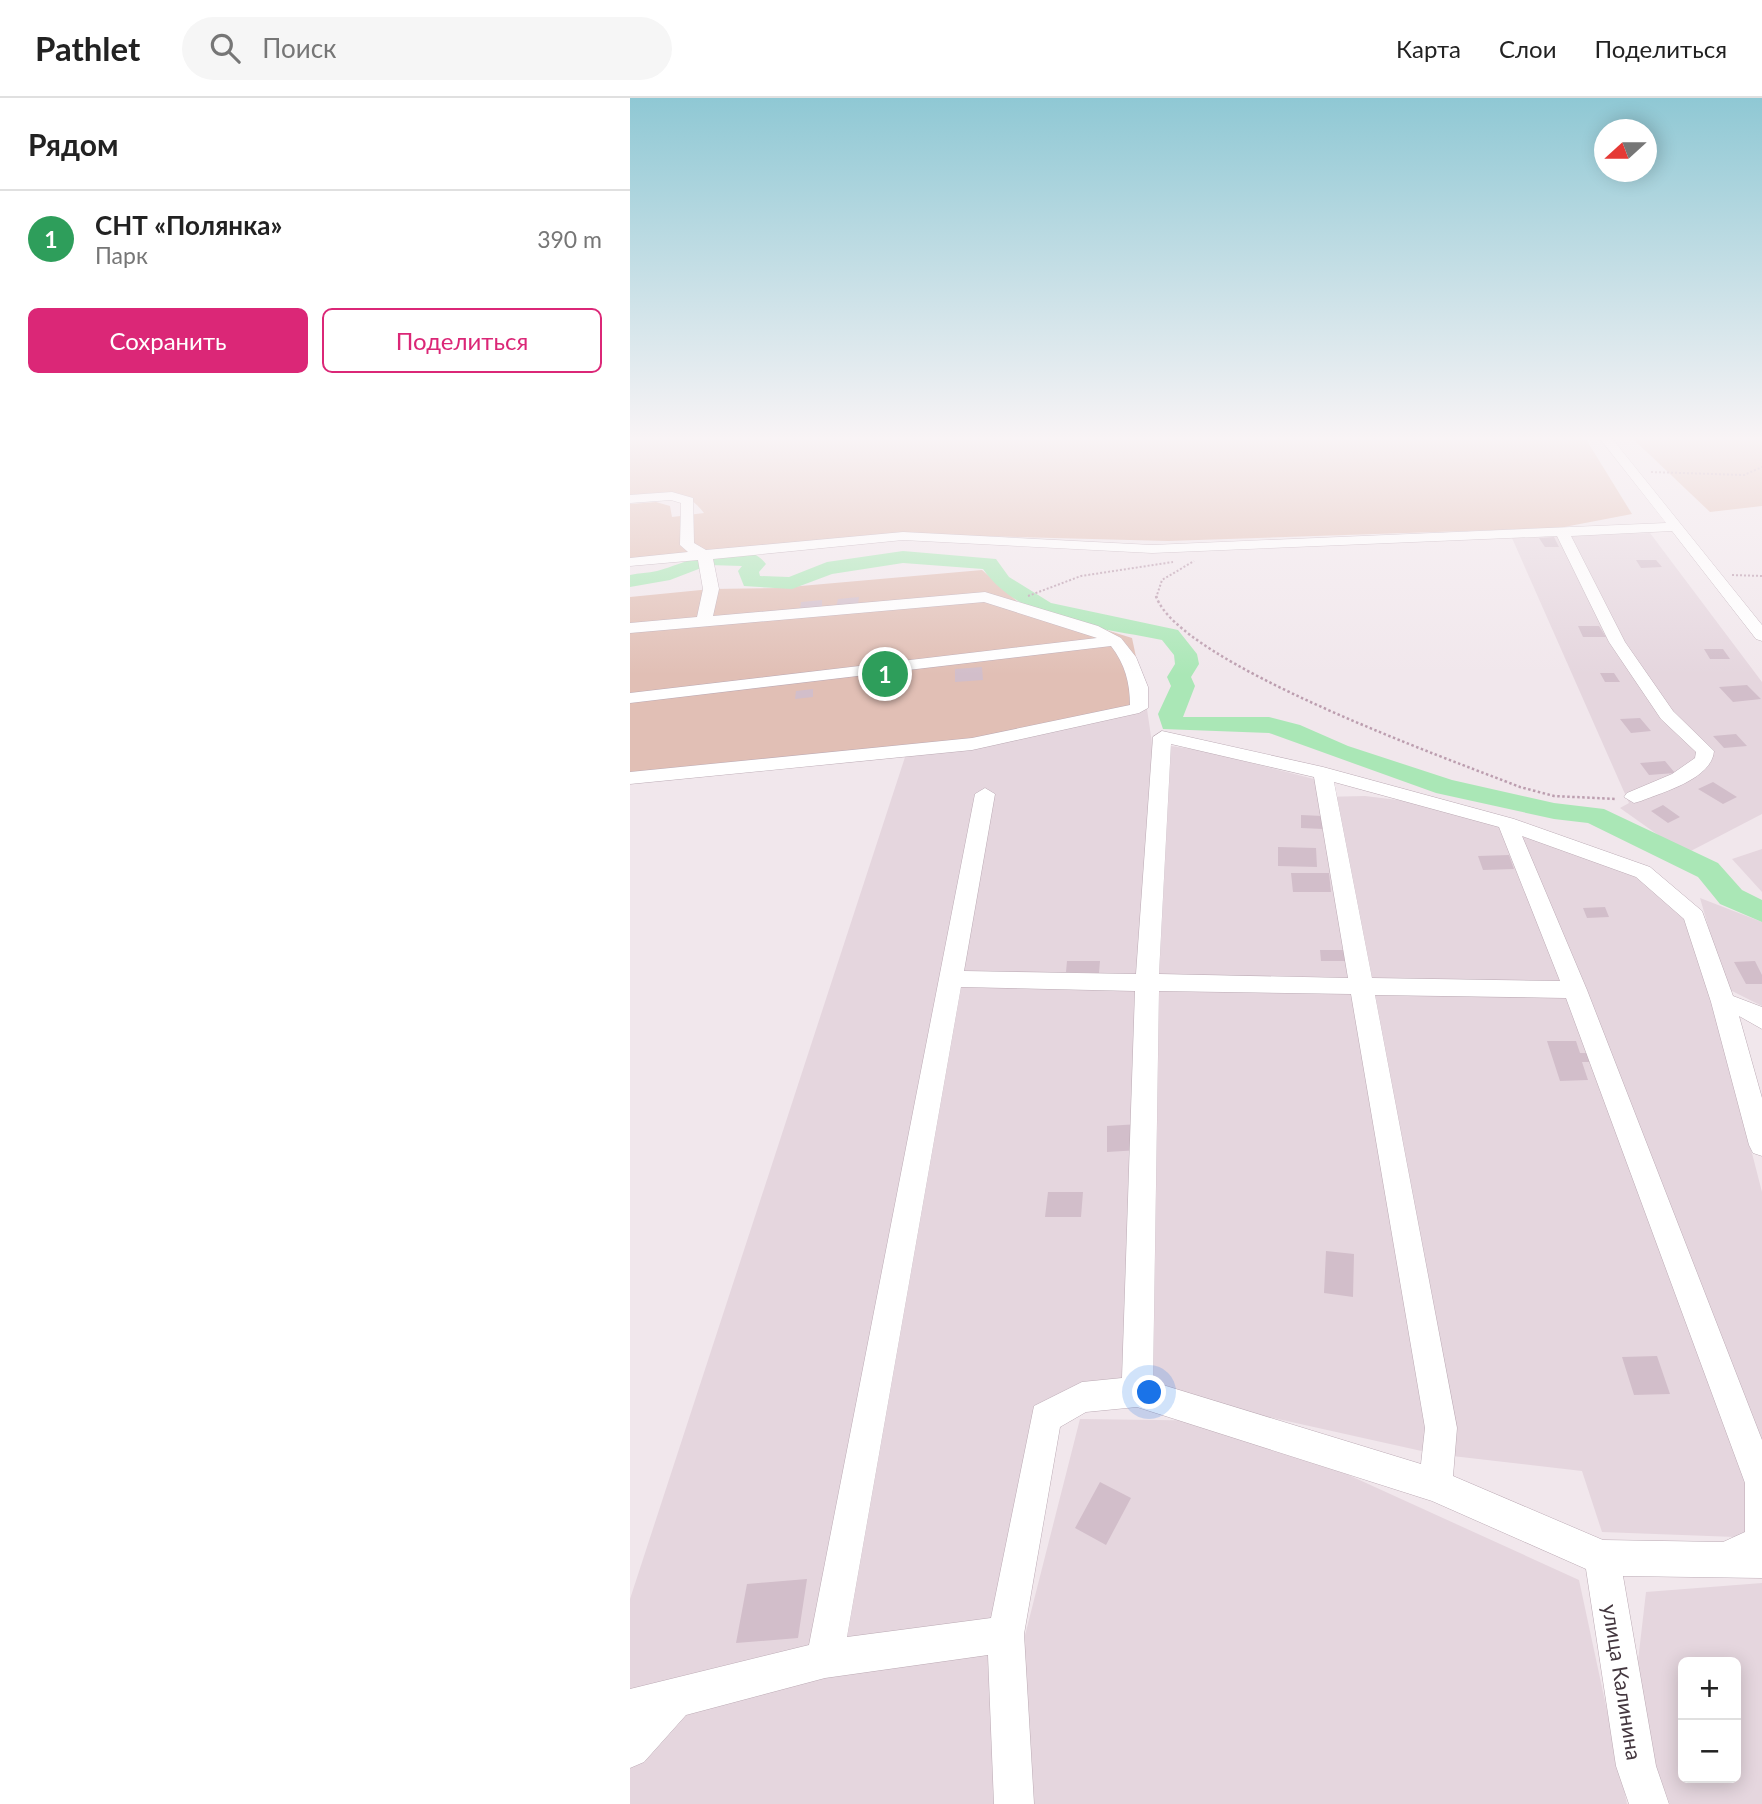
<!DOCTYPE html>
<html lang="ru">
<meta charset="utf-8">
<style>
body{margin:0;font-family:Lato,sans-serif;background:#f6f6f6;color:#222}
.controls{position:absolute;right:21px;bottom:21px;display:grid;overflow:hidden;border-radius:10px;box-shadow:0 4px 18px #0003}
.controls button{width:63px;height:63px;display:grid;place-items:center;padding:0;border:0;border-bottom:2px solid #e0e0e0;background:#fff;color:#222;font:35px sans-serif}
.compass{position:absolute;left:964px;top:21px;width:63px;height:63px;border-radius:50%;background:#fff;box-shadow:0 4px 18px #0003;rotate:249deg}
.you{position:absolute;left:520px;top:1295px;width:24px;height:24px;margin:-18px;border:5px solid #fff;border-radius:50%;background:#1a73e8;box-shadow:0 0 0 10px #1a73e833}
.badge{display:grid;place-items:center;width:46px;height:46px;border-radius:50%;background:#db2777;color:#fff;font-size:23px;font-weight:700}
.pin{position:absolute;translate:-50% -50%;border:4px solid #fff;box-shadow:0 2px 7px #0006}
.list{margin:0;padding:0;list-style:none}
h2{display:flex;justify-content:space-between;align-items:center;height:91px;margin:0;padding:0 28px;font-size:30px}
h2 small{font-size:23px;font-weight:400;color:#767676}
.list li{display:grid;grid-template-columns:46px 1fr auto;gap:21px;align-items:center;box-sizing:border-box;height:98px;padding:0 28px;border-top:2px solid #e0e0e0}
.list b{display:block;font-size:26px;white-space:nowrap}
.list p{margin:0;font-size:23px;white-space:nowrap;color:#767676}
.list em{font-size:23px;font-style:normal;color:#767676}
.actions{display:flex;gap:14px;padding:21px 28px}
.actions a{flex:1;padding:16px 0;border:2px solid #db2777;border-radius:10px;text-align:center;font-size:24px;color:#db2777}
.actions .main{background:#db2777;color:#fff}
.icon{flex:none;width:38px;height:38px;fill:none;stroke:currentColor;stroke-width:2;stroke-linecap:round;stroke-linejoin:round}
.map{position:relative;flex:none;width:1132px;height:1706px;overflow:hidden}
header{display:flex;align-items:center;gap:42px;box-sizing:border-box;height:98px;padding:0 35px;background:#fff;border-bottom:2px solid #e0e0e0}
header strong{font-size:33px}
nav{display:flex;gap:38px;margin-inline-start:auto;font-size:24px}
.search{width:490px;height:63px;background:#f6f6f6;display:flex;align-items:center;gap:18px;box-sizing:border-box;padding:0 24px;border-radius:38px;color:#767676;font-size:26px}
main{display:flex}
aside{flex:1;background:#fff}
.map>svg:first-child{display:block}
.residential{fill:#e5d6de;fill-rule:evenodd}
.green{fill:#e1bfb5}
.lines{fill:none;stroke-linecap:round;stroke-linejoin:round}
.river{fill:#aae7b6;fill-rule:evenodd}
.building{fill:#d2beca}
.minor-casing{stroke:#bcabb5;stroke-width:1}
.path-far1{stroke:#bc9eaf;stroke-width:2;stroke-dasharray:2 2;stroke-linecap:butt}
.path{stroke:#bc9eaf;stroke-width:2.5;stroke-dasharray:2.5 2.5;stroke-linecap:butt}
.minor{fill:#fff;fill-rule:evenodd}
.labels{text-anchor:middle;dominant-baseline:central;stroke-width:7;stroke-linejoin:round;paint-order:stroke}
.near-street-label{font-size:21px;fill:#44373f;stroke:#fff}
</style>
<header>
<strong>Pathlet</strong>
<div class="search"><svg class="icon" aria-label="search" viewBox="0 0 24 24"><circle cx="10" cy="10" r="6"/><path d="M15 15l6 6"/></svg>Поиск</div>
<nav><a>Карта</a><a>Слои</a><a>Поделиться</a></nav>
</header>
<main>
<aside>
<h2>Рядом<small></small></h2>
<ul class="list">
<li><span class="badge" style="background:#2e9e5b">1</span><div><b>СНТ «Полянка»</b><p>Парк</p></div><em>390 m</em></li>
</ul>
<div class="actions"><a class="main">Сохранить</a><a>Поделиться</a></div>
</aside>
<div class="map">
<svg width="1132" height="1706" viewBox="0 0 1132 1706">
<rect width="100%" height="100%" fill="#f1e7ec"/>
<path class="residential" d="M1020,435L1132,584V716L1055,756L990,710L999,705L882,440Z
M517,611L522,645L574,653L688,682L691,699L735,698L776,703L864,727L1012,780L1052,812L1080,892L1132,1094V1440L972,1434L952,1373L805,1356L527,1294L471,1293L417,1333L373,1706H0V1501L277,653Z
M1132,751V794L1102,761Z
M1070,800L1132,824V908L1096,890Z
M450,1321L600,1323L949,1482L997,1706H404L390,1557Z
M1132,1485V1706H1040L1022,1660L1008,1563L1016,1494ZM1053,1564H1106V1680H1053Z"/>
<path class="green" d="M0,338H954L1002,416L929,430L538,443L273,436L0,463V406L26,404L40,408L42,419L74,415C53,387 31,396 0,399Z
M1000,338H1132V408L1080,414Z
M352,472L389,505L502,540L517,611L348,642L0,684V499L81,491L148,490Z"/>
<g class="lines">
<path class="river" d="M273,453L366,461L379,479L421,505L548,532L567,556L569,566L561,579L565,588L553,619H639L670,627L718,648L822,682L924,705L974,711L1088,765L1112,792L1132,802V824L1090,806L1068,779L958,725L924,721L806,695L639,635L533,631L528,616L541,588L537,579L545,566L544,557L532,542C471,529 392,526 353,471L273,465L202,476L162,491L114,488L108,473L112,468L79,467L40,482L0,489V477C9,475 18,475 27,473C54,466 114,435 136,466L129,474L130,478L159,479L197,464Z"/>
</g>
<path class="building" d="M924,439L929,449H915L909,440Z
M1006,462H1026L1032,469L1011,470Z
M229,499L228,507L206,509L208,501Z
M192,502V510L170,512L171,504Z
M948,528H969L976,539H953Z
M1074,551H1093L1100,561H1080Z
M352,569L353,582L325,584V571Z
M970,575H984L990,584H975Z
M1117,587L1131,601L1103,604L1089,589Z
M183,591V599L165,601L166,593Z
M1010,620L1021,633L1001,635L990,621Z
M1106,636L1117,648L1094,650L1083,638Z
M1035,663L1045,675L1019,677L1010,665Z
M1083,684L1107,699L1093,706L1068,691Z
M1033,707L1050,719L1038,725L1021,713Z
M671,717L693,718L694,731L671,730Z
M648,749L686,750L687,769L648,768Z
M879,757L884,771L853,772L848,758Z
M661,775H699L701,794H663Z
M975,809L979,819L957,820L953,810Z
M690,852H714L716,863H691Z
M437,863H470L469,875L436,874Z
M1125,863L1132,877V886H1116L1104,864Z
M917,943H946L950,955H958L961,964H952L958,982L930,983Z
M525,1025L526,1051L477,1054V1028Z
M418,1094H453L451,1119H415Z
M696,1153L724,1156L723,1199L694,1195Z
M1027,1258L1040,1296L1004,1297L992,1259Z
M470,1384L501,1400L476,1447L445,1430Z
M177,1481L168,1540L106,1545L117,1486Z"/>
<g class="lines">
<g class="minor-casing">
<path id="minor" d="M968,338H980L1132,527V543L1126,541L1042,433L941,438L995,544L1043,613L1084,653C1082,681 1033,694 1011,703L1004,705L994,699L997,695L1042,676L1065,660L1066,654L1031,621L979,544L927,438L522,455L273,442L83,461L89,491L83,518L355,494L468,528L491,540L506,559L518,589V610L509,615L342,652L0,686V674L342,640L500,607C500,585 495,566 481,548L0,605V595L467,540L354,504L0,535V525L67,519L73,491L68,462L0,468V460L58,454L50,447L51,405L41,402L0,405V397L42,394L63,400L64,445L76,452L273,434L522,447L1036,425Z
M532,633L693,669L884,721L1020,769L1072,813L1103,898L1132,909V931L1109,918L1132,1000V1058L1123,1055L1119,1047L1081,904L1054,821L1006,779L892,738L957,892L1132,1342V1480L993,1478L1026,1668L1039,1706H999L986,1668L956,1471L802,1403L507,1309L456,1314L430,1329L394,1536L404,1706H364L358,1557L195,1580L56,1617L14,1664L0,1670V1591L179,1547L345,696L355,690L365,696L334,873L506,876L523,639ZM541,646L684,679L718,880L529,876ZM704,684L869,729L930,883L742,880ZM331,889L505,893L492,1280L452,1284L404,1308L361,1520L217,1539ZM529,893L721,896L795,1330L791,1366L523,1284ZM745,897L936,900L1115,1385V1434L1093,1444L973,1442L823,1378L827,1330Z"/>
</g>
<path class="path-far1" d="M1021,374L1114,377L1132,369
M1102,477L1132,478
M398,498L451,478L543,464
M526,500L532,482L564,463"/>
<path class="path" d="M526,498C548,565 819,661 890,689L924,698L986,701"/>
<use href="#minor" class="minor"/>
</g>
<linearGradient id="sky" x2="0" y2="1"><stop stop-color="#8fc8d4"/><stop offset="0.59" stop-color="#f9f4f6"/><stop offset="1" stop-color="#f9f4f6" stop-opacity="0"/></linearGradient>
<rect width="1132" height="577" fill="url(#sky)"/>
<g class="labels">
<g class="near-street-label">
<text transform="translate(993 1584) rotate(81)">улица Калинина</text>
</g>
</g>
</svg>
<div class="controls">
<button>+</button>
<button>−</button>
</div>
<svg class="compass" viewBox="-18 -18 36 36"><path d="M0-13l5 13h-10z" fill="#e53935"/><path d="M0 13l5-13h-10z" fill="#767676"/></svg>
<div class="you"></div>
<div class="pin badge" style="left:255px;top:576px;background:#2e9e5b">1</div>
</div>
</main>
